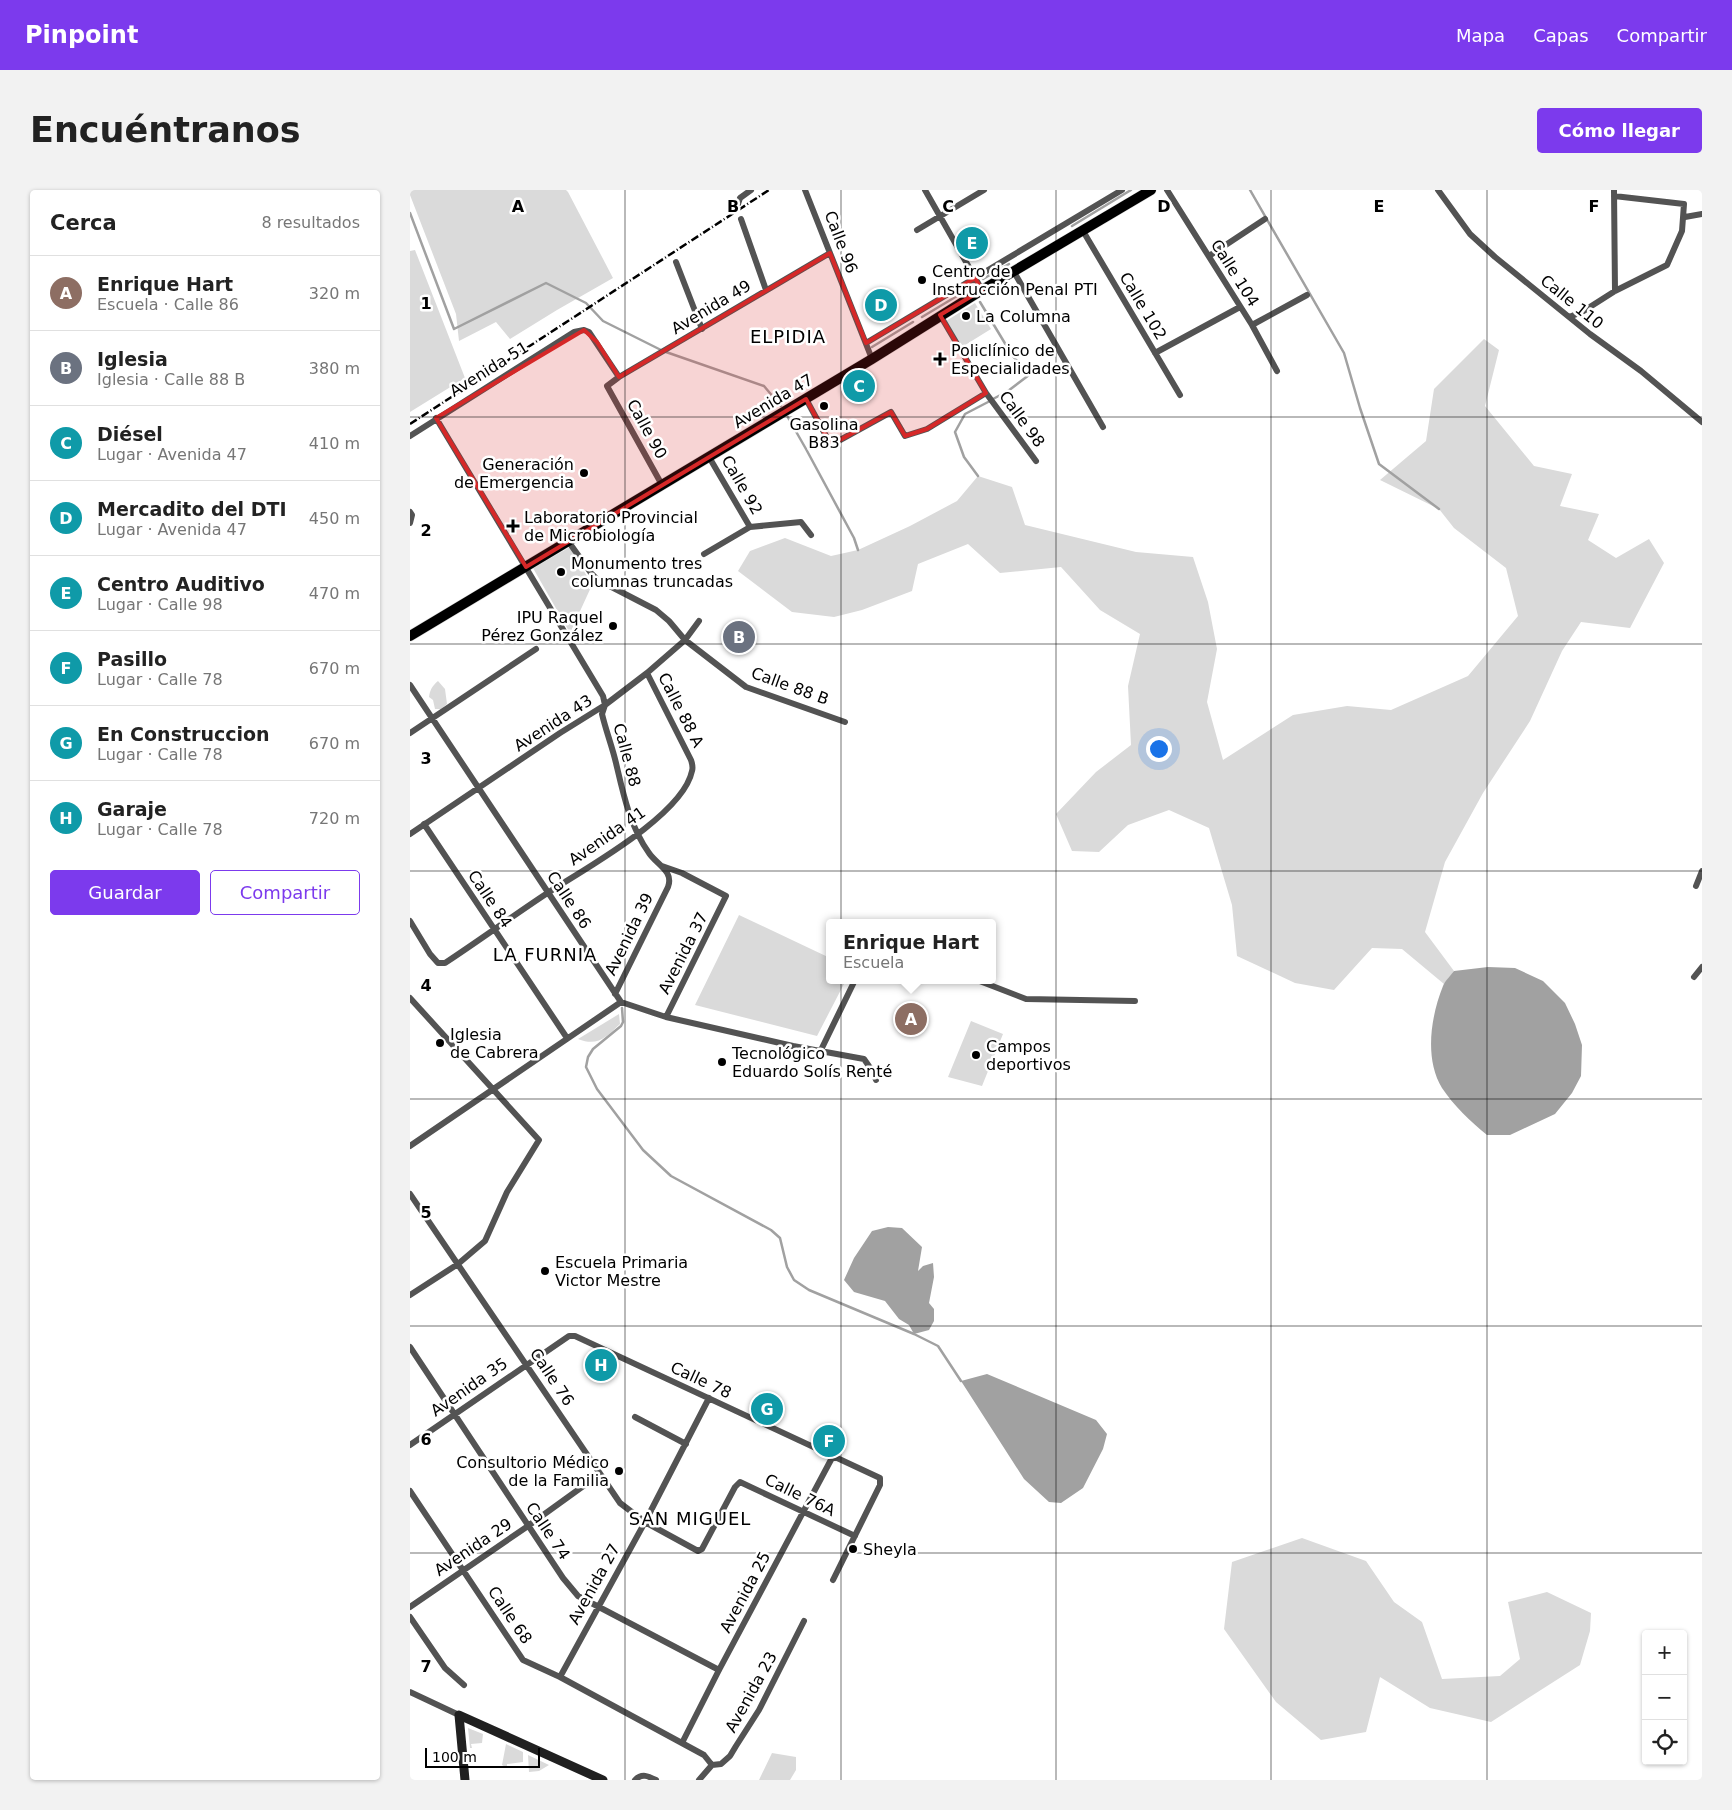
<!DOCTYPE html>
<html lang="es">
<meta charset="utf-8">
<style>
body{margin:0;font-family:"DejaVu Sans",sans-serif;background:#f2f2f2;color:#222}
.controls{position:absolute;right:15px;bottom:15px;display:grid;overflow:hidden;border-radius:5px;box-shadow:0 1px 4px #0004}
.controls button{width:45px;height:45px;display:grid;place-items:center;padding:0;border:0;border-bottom:1px solid #e0e0e0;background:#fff;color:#222;font:25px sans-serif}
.scale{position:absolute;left:15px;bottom:12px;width:115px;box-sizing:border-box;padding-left:5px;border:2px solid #000;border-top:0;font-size:14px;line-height:18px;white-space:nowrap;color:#000;-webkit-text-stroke:4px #fff;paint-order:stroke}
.you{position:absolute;left:748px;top:558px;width:18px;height:18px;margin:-12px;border:4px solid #fff;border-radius:50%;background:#1a73e8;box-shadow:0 0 0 8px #1a73e833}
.badge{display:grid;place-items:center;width:32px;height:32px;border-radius:50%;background:#7c3aed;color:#fff;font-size:16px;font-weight:700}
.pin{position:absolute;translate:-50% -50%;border:2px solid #fff;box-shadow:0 1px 5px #0006}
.popup{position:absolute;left:416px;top:729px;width:170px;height:65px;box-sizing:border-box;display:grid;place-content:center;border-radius:5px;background:#fff;filter:drop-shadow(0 1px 4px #0005);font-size:16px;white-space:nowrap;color:#767676}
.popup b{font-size:19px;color:#222}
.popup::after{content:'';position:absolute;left:50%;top:100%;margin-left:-10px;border:10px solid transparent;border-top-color:#fff}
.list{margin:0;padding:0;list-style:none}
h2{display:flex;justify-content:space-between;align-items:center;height:65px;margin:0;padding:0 20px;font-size:21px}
h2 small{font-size:16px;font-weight:400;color:#767676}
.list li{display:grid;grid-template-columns:32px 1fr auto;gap:15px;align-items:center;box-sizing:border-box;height:75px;padding:0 20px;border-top:1px solid #e0e0e0}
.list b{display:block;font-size:19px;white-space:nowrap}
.list p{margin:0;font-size:16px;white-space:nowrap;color:#767676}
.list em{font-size:16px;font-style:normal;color:#767676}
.actions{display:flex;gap:10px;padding:15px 20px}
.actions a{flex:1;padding:11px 0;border:1px solid #7c3aed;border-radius:5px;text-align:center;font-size:18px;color:#7c3aed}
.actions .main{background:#7c3aed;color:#fff}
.icon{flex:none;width:28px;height:28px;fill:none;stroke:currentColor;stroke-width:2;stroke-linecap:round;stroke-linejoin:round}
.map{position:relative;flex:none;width:1292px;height:1590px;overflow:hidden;border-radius:5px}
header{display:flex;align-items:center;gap:30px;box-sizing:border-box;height:70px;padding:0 25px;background:#7c3aed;color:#fff}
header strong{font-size:24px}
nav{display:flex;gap:28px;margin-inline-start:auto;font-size:18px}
.intro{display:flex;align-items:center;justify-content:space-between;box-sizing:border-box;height:120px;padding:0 30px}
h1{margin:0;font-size:35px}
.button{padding:12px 22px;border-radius:5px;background:#7c3aed;color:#fff;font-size:18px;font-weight:700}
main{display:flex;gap:30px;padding:0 30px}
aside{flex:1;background:#fff;border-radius:5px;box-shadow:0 1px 4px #0004}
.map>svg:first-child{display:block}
.green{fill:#dadada}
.water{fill:#a1a1a1}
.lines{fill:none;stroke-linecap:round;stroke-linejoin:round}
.stream{stroke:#a1a1a1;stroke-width:2.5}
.primary-casing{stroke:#dbdbdb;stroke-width:11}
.street{stroke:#535353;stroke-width:6}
.secondary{stroke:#202020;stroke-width:9}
.primary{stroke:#000;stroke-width:10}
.rail{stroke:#000;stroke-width:2.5;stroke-dasharray:8 2.5 1 2.5;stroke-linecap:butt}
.marked{fill:#d62828;fill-opacity:0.2;stroke:#d62828;stroke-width:4;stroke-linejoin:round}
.grid{fill:none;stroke:#000;stroke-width:1;stroke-opacity:0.55}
.poi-dot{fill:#000;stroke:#fff;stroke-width:2}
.labels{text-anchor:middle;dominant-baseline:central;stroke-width:5;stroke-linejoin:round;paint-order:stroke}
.street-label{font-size:16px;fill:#000;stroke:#fff}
.poi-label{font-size:16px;fill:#000;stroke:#fff;text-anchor:start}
.neighbourhood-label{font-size:18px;letter-spacing:1px;fill:#000;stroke:#fff}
.grid-label{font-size:16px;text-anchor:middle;font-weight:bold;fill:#000;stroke:#fff;stroke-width:5;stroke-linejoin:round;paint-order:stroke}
</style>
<header>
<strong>Pinpoint</strong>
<nav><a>Mapa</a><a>Capas</a><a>Compartir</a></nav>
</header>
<div class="intro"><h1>Encuéntranos</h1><a class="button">Cómo llegar</a></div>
<main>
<aside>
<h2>Cerca<small>8 resultados</small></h2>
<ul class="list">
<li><span class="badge" style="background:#8d6e63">A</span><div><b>Enrique Hart</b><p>Escuela · Calle 86</p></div><em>320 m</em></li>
<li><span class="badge" style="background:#6b7280">B</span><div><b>Iglesia</b><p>Iglesia · Calle 88 B</p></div><em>380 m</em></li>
<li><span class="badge" style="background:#0f9aa8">C</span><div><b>Diésel</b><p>Lugar · Avenida 47</p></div><em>410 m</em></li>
<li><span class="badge" style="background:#0f9aa8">D</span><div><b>Mercadito del DTI</b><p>Lugar · Avenida 47</p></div><em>450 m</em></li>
<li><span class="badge" style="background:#0f9aa8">E</span><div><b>Centro Auditivo</b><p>Lugar · Calle 98</p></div><em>470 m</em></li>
<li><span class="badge" style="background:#0f9aa8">F</span><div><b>Pasillo</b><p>Lugar · Calle 78</p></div><em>670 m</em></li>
<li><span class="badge" style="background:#0f9aa8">G</span><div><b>En Construccion</b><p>Lugar · Calle 78</p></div><em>670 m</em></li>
<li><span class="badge" style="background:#0f9aa8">H</span><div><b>Garaje</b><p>Lugar · Calle 78</p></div><em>720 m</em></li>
</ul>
<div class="actions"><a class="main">Guardar</a><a>Compartir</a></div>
</aside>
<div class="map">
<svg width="1292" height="1590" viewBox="0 0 1292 1590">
<rect width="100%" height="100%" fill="#fff"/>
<path class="green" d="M0,0H156L158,2L203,88L147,120L100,149L86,132L49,151L46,124L0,5Z
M5,60L55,188L0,222V61Z
M565,113L581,139L552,157L536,131Z
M1074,149L1089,160L1075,216L1124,276L1162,284L1150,316L1189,324L1178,350L1206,368L1239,349L1254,373L1220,438L1171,432L1152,461L1120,531L1073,603L1035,672L1015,742L1044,781L1034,794L992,759L962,758L924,800L885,793L827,766L822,715L799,638L759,620L718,635L689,662L662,661L646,624L686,582L721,555L718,496L730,444L690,420L651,377L590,383L558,354L508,374L502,401L452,420L424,427L382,422L328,381L340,361L375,348L421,366L448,360L500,336L547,311L568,286L602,297L615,335L726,362L783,367L798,412L807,459L797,512L813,570L883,525L937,516L981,520L1058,486L1108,426L1096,378L1044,338L1029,319L970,290L1016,251L1024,199Z
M160,357L182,395L160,443L123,378Z
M28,491L35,499L37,514L31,519H25L23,510L19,507C20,500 22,496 28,491Z
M329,725L420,768V790H436L407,846L285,815Z
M209,824L210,834C196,847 188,857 168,849Z
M561,831L593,844L572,896L538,887Z
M892,1348L956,1371L984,1412L1012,1432L1032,1489L1090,1486L1110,1469L1098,1412L1137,1402L1181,1423L1180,1441L1170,1475L1081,1532L1020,1518L970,1487L956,1542L911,1550L866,1512L814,1439L822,1372Z
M58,1538L73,1544L72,1553L61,1554L62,1558H60Z
M96,1554L113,1562V1572L97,1574V1578L92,1575Z
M362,1563L386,1567V1580L380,1590H349Z
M118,1565L139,1575L129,1581L119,1582Z"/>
<path class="water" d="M1078,777L1105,778L1133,791L1155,813L1165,834L1172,855L1171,886L1162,903L1145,924L1100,945H1077C1060,931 1044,916 1032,898C1014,868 1021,826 1033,796C1035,791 1041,785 1044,781Z
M478,1037L492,1038L512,1057L508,1081L513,1076L523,1073L524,1087L519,1113L524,1119V1131L519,1140L504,1144L499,1135L489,1129L475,1111L444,1102L434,1090L444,1068L462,1041Z
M577,1184L686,1230L697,1244L693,1259L673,1298L651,1313L639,1312L614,1289L551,1191Z"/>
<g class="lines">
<path class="stream" d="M840,0L934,163L950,218L969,274L1029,319
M0,23L44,139L136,93L176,113L193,131L251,160
M662,36L721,0
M573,89L599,74
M570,112L602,165L619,185L598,201L583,209
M512,127L562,97
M462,157L503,132
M256,162L354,196L374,220
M376,224L396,259L444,348L448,360
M568,286L554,267L545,242L555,224L580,211
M212,818L213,832L211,836L183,859L178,867L176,877L187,899L233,960L261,986L361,1040L370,1048L377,1077L384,1090L399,1100L504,1144L528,1156L551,1191"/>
<g class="primary-casing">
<path id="primary" d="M0,446L462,169L572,100L741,0"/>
</g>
<path class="street" d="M395,0L462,169
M515,0L572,100
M757,0L842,135L867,181
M1028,0L1060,44L1085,67L1180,144L1231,181L1292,232
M1204,0L1205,101
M328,14L330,8L341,0
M1275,27L1292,24
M331,29L356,100
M507,40L574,0
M673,41L770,205
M799,66L855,29
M266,72L292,139
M604,82L693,237
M530,125L576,203L626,271
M1159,127L1172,122L1205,101L1257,75L1272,41L1274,14L1204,6
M842,135L897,105
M456,153L712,0
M745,163L830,117
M396,209L421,255L481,222L495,246L517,239L576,203
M26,228L193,506L195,515L192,524C196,541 202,556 206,573C213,603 220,637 239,663C247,675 264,681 258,697L205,804
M0,246L164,142L174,140L179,142L209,187
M299,267L340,337
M252,295L197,196L209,187L420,63
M0,322L2,325L0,333
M158,351L181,383L188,390L246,420L259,431L275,450L336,497L435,532
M294,364L340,337L391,332L401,345
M0,495L211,812L256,827L383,856L454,869L463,882L466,890
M0,543L126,459
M14,634L157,848
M0,644L150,543L195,515L237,483L275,450L289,431
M252,676L272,683L316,706L256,827
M1286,696L1292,681
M0,731L20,764L28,773H35C70,750 104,725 139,702C176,678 273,625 282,581C283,578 282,573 281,570L237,483
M1284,787L1292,777
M567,790L616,809L725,811
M0,808L129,950L97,1002L75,1051L48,1074L0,1105
M410,862L445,790
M0,956L211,812
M0,1004L210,1313L235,1332L288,1361L292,1359L325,1297L330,1292L445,1346
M0,1157L153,1388L168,1406L309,1480
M225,1227L276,1254
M0,1255L159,1146H165L470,1288V1295L423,1390
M0,1301L113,1470L150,1487L294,1565L302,1575L289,1590
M0,1417L118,1336L190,1284
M0,1427L35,1478L54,1495
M150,1487L235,1332L299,1208
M0,1502L49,1525
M272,1553L309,1480L423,1266
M302,1575L311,1574L320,1566L326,1556L349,1520L394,1431
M225,1590C232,1583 238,1586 246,1590"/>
<path class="secondary" d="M55,1590L49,1525L193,1590"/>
<use href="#primary" class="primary"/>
<path class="rail" d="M0,234L359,0"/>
</g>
<path class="marked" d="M420,63L456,153L565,88L572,100L530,125L576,203L517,239L495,246L481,222L421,255L396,209L116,377L26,228L174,140L187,152L209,187Z"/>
<path class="grid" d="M215,0V1590M431,0V1590M646,0V1590M861,0V1590M1077,0V1590M0,227H1292M0,454H1292M0,681H1292M0,909H1292M0,1136H1292M0,1363H1292"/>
<g class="poi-dot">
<circle cx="512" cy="90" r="5"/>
<circle cx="556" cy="126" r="5"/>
<path d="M527.5 161.5h5v5h5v5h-5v5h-5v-5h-5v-5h5z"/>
<circle cx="414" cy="216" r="5"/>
<circle cx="174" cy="283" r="5"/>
<path d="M100.5 328.5h5v5h5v5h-5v5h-5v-5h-5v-5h5z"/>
<circle cx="151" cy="382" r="5"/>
<circle cx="203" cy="436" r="5"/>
<circle cx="30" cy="853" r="5"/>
<circle cx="566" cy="865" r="5"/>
<circle cx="312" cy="872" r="5"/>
<circle cx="135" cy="1081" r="5"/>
<circle cx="209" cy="1281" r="5"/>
<circle cx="443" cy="1359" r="5"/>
</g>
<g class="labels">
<g class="street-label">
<text transform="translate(431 52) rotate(69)">Calle 96</text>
<text transform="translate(825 83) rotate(58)">Calle 104</text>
<text transform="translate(1162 112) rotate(39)">Calle 110</text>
<text transform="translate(733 116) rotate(59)">Calle 102</text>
<text transform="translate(301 117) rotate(-31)">Avenida 49</text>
<text transform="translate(79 179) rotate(-32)">Avenida 51</text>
<text transform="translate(363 211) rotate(-31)">Avenida 47</text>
<text transform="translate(612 229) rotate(54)">Calle 98</text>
<text transform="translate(237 239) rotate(61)">Calle 90</text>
<text transform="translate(332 295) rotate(60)">Calle 92</text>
<text transform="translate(380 496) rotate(20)">Calle 88 B</text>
<text transform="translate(271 520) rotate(63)">Calle 88 A</text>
<text transform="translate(143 533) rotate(-33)">Avenida 43</text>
<text transform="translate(217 565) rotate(75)">Calle 88</text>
<text transform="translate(197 646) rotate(-35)">Avenida 41</text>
<text transform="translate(80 709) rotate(56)">Calle 84</text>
<text transform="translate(159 710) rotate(56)">Calle 86</text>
<text transform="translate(219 744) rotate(-64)">Avenida 39</text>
<text transform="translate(273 763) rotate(-63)">Avenida 37</text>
<text transform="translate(142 1187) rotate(56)">Calle 76</text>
<text transform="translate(291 1190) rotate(25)">Calle 78</text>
<text transform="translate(59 1197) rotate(-35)">Avenida 35</text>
<text transform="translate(390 1305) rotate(26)">Calle 76A</text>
<text transform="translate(138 1341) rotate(56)">Calle 74</text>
<text transform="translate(63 1357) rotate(-34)">Avenida 29</text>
<text transform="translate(184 1394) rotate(-61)">Avenida 27</text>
<text transform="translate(335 1402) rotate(-62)">Avenida 25</text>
<text transform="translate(100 1425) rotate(56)">Calle 68</text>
<text transform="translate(341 1502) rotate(-61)">Avenida 23</text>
</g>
<g class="poi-label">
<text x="522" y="81">Centro de<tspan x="522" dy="18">Instrucción Penal PTI</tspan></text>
<text x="566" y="126">La Columna</text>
<text x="541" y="160">Policlínico de<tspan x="541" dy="18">Especialidades</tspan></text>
<text x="414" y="234" text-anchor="middle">Gasolina<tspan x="414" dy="18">B83</tspan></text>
<text x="164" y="274" text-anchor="end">Generación<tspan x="164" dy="18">de Emergencia</tspan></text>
<text x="114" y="327">Laboratorio Provincial<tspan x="114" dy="18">de Microbiología</tspan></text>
<text x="161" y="373">Monumento tres<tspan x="161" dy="18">columnas truncadas</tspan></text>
<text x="193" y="427" text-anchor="end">IPU Raquel<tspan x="193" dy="18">Pérez González</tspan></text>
<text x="40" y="844">Iglesia<tspan x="40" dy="18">de Cabrera</tspan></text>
<text x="576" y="856">Campos<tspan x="576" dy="18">deportivos</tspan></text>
<text x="322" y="863">Tecnológico<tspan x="322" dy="18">Eduardo Solís Renté</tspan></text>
<text x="145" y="1072">Escuela Primaria<tspan x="145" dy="18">Victor Mestre</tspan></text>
<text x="199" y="1272" text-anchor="end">Consultorio Médico<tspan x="199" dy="18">de la Familia</tspan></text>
<text x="453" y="1359">Sheyla</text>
</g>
<g class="neighbourhood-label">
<text x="378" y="146">ELPIDIA</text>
<text x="135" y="764">LA FURNIA</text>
<text x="280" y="1328">SAN MIGUEL</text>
</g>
</g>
<g class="grid-label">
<text x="108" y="22">A</text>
<text x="323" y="22">B</text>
<text x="538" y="22">C</text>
<text x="754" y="22">D</text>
<text x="969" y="22">E</text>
<text x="1184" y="22">F</text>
<text x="16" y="119">1</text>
<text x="16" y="346">2</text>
<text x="16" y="574">3</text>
<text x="16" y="801">4</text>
<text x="16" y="1028">5</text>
<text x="16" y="1255">6</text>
<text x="16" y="1482">7</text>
</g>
</svg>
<div class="controls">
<button>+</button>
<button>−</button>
<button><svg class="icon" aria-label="locate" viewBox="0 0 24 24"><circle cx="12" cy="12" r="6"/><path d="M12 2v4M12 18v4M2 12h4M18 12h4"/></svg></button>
</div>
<div class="scale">100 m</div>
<div class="you"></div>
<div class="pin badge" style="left:501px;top:829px;background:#8d6e63">A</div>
<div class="popup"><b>Enrique Hart</b>Escuela</div>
<div class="pin badge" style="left:329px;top:447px;background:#6b7280">B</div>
<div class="pin badge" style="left:449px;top:196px;background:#0f9aa8">C</div>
<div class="pin badge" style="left:471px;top:115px;background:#0f9aa8">D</div>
<div class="pin badge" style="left:562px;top:53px;background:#0f9aa8">E</div>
<div class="pin badge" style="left:419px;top:1251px;background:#0f9aa8">F</div>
<div class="pin badge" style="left:357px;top:1219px;background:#0f9aa8">G</div>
<div class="pin badge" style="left:191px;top:1175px;background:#0f9aa8">H</div>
</div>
</main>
